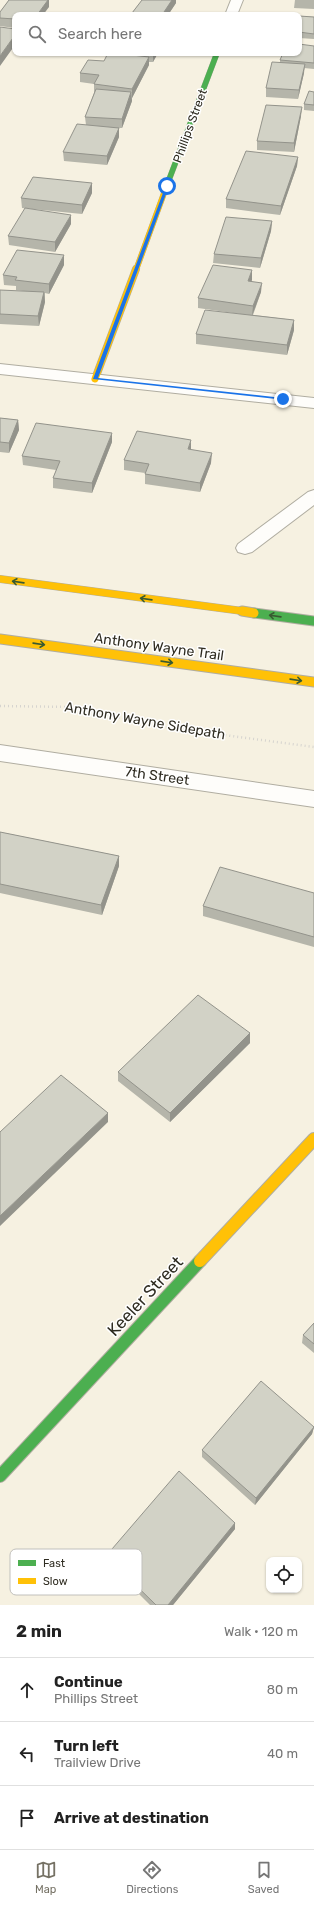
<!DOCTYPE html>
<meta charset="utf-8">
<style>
body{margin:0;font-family:Rubik,sans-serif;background:#f2f2f2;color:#222}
.controls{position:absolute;right:12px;bottom:12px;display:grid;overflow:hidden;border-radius:8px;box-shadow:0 1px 3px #0004}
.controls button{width:36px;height:36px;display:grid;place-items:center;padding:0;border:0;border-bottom:1px solid #e0e0e0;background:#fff;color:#222;font:20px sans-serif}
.stop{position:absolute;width:12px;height:12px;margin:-9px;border:3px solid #1a73e8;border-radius:50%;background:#fff}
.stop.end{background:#1a73e8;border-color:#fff;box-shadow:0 1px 4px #0008}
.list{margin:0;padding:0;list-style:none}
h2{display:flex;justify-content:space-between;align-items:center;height:52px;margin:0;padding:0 16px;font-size:17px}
h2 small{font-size:13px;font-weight:400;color:#767676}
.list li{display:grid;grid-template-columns:26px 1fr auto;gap:12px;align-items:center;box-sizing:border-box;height:64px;padding:0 16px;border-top:1px solid #e0e0e0}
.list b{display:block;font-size:15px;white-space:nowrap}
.list p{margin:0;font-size:13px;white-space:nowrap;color:#767676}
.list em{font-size:13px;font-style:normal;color:#767676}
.icon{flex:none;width:22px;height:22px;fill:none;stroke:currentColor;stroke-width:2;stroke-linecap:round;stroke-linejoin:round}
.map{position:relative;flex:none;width:314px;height:1605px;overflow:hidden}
.search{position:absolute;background:#fff;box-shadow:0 1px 3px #0004;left:12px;right:12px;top:12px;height:44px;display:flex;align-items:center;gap:10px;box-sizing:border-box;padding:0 14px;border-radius:8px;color:#767676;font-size:15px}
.sheet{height:244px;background:#fff}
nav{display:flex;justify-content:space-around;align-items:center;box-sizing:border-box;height:56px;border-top:1px solid #e0e0e0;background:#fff;font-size:11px;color:#767676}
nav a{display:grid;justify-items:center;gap:2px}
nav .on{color:#757164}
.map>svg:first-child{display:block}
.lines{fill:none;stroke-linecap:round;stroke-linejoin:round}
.street-casing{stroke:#b0ada1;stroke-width:2}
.fast-far2-casing{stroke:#b0ada1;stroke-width:6}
.fast-far1-casing{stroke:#b0ada1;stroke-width:11}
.fast-casing{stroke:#b0ada1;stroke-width:14}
.slow-far3-casing{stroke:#b0ada1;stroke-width:6}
.slow-far2-casing{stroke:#b0ada1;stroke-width:8}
.slow-far1-casing{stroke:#b0ada1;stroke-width:11}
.slow-casing{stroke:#b0ada1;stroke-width:14}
.path{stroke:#d6d4cf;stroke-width:2.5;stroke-dasharray:1 3;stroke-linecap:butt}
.street{fill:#fefdfa;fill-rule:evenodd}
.fast-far2{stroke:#4caf50;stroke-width:5.5}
.fast-far1{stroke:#4caf50;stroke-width:9}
.fast{stroke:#4caf50;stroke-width:12}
.slow-far3{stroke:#ffc107;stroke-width:5.5}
.slow-far2{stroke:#ffc107;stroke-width:7}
.slow-far1{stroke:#ffc107;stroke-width:9}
.slow{stroke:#ffc107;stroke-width:12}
.wall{fill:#b5b5aa}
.shaded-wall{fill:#93938b}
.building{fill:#d2d2c6;stroke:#93938b}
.oneway{stroke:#395a31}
.route{fill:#1a73e8}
.labels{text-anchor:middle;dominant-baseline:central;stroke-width:3;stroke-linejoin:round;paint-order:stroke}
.far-street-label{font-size:12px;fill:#2f2c21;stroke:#fff}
.street-label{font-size:14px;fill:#2f2c21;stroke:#fff}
.near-street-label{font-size:17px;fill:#2f2c21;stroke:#fff}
.key{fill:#fff;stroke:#c1c0bc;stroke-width:1}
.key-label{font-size:11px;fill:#2f2c21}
</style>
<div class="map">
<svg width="314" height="1605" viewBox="0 0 314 1605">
<rect width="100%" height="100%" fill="#f6f1e1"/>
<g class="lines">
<g class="street-casing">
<path id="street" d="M231,0H243L237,15H225Z
M0,364L314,398V408L0,374Z
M314,490V505L252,552L245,554L238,552L236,548L238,544L308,492Z
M0,745L314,791V807L0,761Z"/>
</g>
<g class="fast-far2-casing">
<path id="fast-far2" d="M167,185L217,53"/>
</g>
<g class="fast-far1-casing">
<path id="fast-far1" d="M254,613L314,621"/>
</g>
<g class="fast-casing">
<path id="fast" d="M0,1476L200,1261"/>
</g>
<g class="slow-far3-casing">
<path id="slow-far3" d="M136,270L167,185"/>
</g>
<g class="slow-far2-casing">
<path id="slow-far2" d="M95,379L136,269
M0,579L250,612"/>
</g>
<g class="slow-far1-casing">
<path id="slow-far1" d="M242,611L254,613
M0,639L314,682"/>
</g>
<g class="slow-casing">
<path id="slow" d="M200,1261L314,1139"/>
</g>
<path class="path" d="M0,706L72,707L164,727L314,747"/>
<use href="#street" class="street"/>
<use href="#fast-far2" class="fast-far2"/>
<use href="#fast-far1" class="fast-far1"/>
<use href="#fast" class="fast"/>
<use href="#slow-far3" class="slow-far3"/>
<use href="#slow-far2" class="slow-far2"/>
<use href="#slow-far1" class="slow-far1"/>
<use href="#slow" class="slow"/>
</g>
<path class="wall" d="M9,0H49V7L15,15V28L0,26V12Z
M142,0H176V3L168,15H132V13Z
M295,0H314V9L294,8Z
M299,16L314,17V39L299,38Z
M314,46V69L304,68V73L298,99L266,97V88L280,62V60Z
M107,53H158L153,62H149V65L132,98V101L122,128H119V137L107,165L64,161L63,152L86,125L85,117L94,93V84L80,82V73L104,61L107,56Z
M314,92V111L304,110V104Z
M301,116L294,152L257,150V141Z
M298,157L297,166L280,215L226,208V199Z
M92,183V193L82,214L22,208L21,198Z
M272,221L271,231L260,268L213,263L214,254Z
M71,224L55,252L9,245L8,236Z
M64,255V265L49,294L45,293V302L39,326L0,324V290L30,292L16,290V286L4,285L3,275Z
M252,280L251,281L261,292L253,315L294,320V330L287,355L196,344V334L240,314L198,308V298Z
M0,418L18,420L19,430L9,453L0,452Z
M112,442L92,493L53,488V478L56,470L23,465L22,456Z
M191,450L211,463L200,492L145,484V473L124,470V460Z
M0,832L119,856V866L102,915L0,893Z
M314,893V947L203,916V906Z
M250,1033V1043L170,1122L118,1081V1072Z
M314,1323V1353L302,1343L303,1335Z
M314,1427L312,1434L255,1505L202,1457V1450Z
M235,1523V1529L173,1605H150L107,1562L106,1556Z"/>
<path class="shaded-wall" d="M48,0H49V7L43,15H37Z
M172,0H176V3L168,15H162Z
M15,35V45L0,66V56Z
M153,53H158L153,62Z
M149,57V65L132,98V89Z
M305,64L304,73L298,99L299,90Z
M131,92L132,101L122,128V119Z
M302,107L301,116L294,152V143Z
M119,128V137L107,165V156Z
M298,157L297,166L280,215L281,206Z
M92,183V193L82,214V205Z
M71,215V224L55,252V242Z
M272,221L271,231L260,268L261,258Z
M64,255V265L49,294V284Z
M252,270V280L248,291V281Z
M262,283L261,292L252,316L253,306Z
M44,292L45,302L39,326L38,316Z
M294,320V330L287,355V345Z
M18,420L19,430L9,453V443Z
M112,433V442L92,493V483Z
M191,440V450L188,449Z
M212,453L211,463L200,492V483Z
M119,856V866L102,915L101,905Z
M250,1033V1043L170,1122V1113Z
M108,1113V1122L0,1226V1216Z
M314,1427L312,1434L255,1505L256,1498Z
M235,1523V1529L173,1605H168Z"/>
<path class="building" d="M9,0H48L37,15H15V19L0,18V12Z
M142,0H172L162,15H147L132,13Z
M299,16L314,17V34L299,32Z
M0,27L15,29V35L0,56Z
M299,44L314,46V63L280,60L283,53H299Z
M108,53H115L149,57L132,89L94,84L99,75L80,73L88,60L104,61Z
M272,62L305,64L299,90L266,88Z
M96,89L131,92L122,119L85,117Z
M309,91L314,92V105L304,104Z
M266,105L302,107L294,143L257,141Z
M77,124L119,128L107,156L63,152Z
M246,151L298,157L281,206L226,199Z
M33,177L92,183L82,205L21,198Z
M25,208L71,215L55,242L8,236Z
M226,217L272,221L261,258L214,254Z
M17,250L64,255L49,284L15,280L17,277L3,275Z
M213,265L252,270L248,281L262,283L253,306L198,298Z
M0,290L44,292L38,316L0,314Z
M205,310L294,320L287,345L196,334Z
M0,418L18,420L9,443L0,442Z
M36,423L112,433L92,483L53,478L60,461L22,456Z
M137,431L191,440L188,449L212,453L200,483L145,474L149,464L124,460Z
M0,832L119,856L101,905L0,884Z
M220,867L314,893V937L203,906Z
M198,995L250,1033L170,1113L118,1072Z
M61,1075L108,1113L0,1216V1132Z
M314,1323V1344L303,1335Z
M261,1381L314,1427L256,1498L202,1450Z
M179,1471L235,1523L168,1605H156L106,1556Z"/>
<defs><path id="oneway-shaft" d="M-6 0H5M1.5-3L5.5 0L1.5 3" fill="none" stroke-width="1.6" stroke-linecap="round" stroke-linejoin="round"/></defs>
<g class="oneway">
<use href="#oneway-shaft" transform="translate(18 582) rotate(-172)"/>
<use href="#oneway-shaft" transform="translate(146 599) rotate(-172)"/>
<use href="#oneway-shaft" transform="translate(275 616) rotate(-172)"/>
<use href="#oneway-shaft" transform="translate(39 644) rotate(8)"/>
<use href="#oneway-shaft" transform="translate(167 662) rotate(8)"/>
<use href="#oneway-shaft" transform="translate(296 680) rotate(8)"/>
</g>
<path class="route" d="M166,185L169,186L98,378L283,398L285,400L93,379Z"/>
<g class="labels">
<g class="far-street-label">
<text transform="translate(190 126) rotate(-70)">Phillips Street</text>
</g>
<g class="street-label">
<text transform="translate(159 647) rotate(8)">Anthony Wayne Trail</text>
<text transform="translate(145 721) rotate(10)">Anthony Wayne Sidepath</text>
<text transform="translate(157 776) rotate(8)">7th Street</text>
</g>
<g class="near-street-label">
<text transform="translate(145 1296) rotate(-47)">Keeler Street</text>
</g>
</g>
<rect x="10" y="1549" width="132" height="46" rx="6" class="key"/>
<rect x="18" y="1560" width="18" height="6" fill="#4caf50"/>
<rect x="18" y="1578" width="18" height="6" fill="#ffc107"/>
<g class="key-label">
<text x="43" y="1567">Fast</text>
<text x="43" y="1585">Slow</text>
</g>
</svg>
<div class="controls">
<button><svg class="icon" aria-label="locate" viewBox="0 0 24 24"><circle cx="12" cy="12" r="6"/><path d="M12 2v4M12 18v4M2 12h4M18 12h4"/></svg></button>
</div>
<div class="stop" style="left:167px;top:186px"></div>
<div class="stop end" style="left:283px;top:399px"></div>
<div class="search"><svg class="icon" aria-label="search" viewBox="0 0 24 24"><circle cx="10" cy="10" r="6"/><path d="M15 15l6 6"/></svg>Search here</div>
</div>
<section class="sheet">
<h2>2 min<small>Walk · 120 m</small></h2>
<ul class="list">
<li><svg class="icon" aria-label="ahead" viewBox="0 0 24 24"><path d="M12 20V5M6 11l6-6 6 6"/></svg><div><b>Continue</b><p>Phillips Street</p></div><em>80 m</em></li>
<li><svg class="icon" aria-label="left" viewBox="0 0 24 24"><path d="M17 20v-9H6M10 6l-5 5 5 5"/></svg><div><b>Turn left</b><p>Trailview Drive</p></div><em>40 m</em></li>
<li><svg class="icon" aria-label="arrive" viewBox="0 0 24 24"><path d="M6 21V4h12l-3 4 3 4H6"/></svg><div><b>Arrive at destination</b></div></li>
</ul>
</section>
<nav>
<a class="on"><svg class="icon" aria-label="map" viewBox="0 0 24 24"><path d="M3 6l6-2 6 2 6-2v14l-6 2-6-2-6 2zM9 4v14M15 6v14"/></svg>Map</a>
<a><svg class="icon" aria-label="directions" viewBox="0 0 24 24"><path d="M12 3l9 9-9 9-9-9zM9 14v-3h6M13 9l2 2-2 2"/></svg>Directions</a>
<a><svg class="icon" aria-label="saved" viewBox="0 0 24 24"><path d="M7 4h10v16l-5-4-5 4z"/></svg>Saved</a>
</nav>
